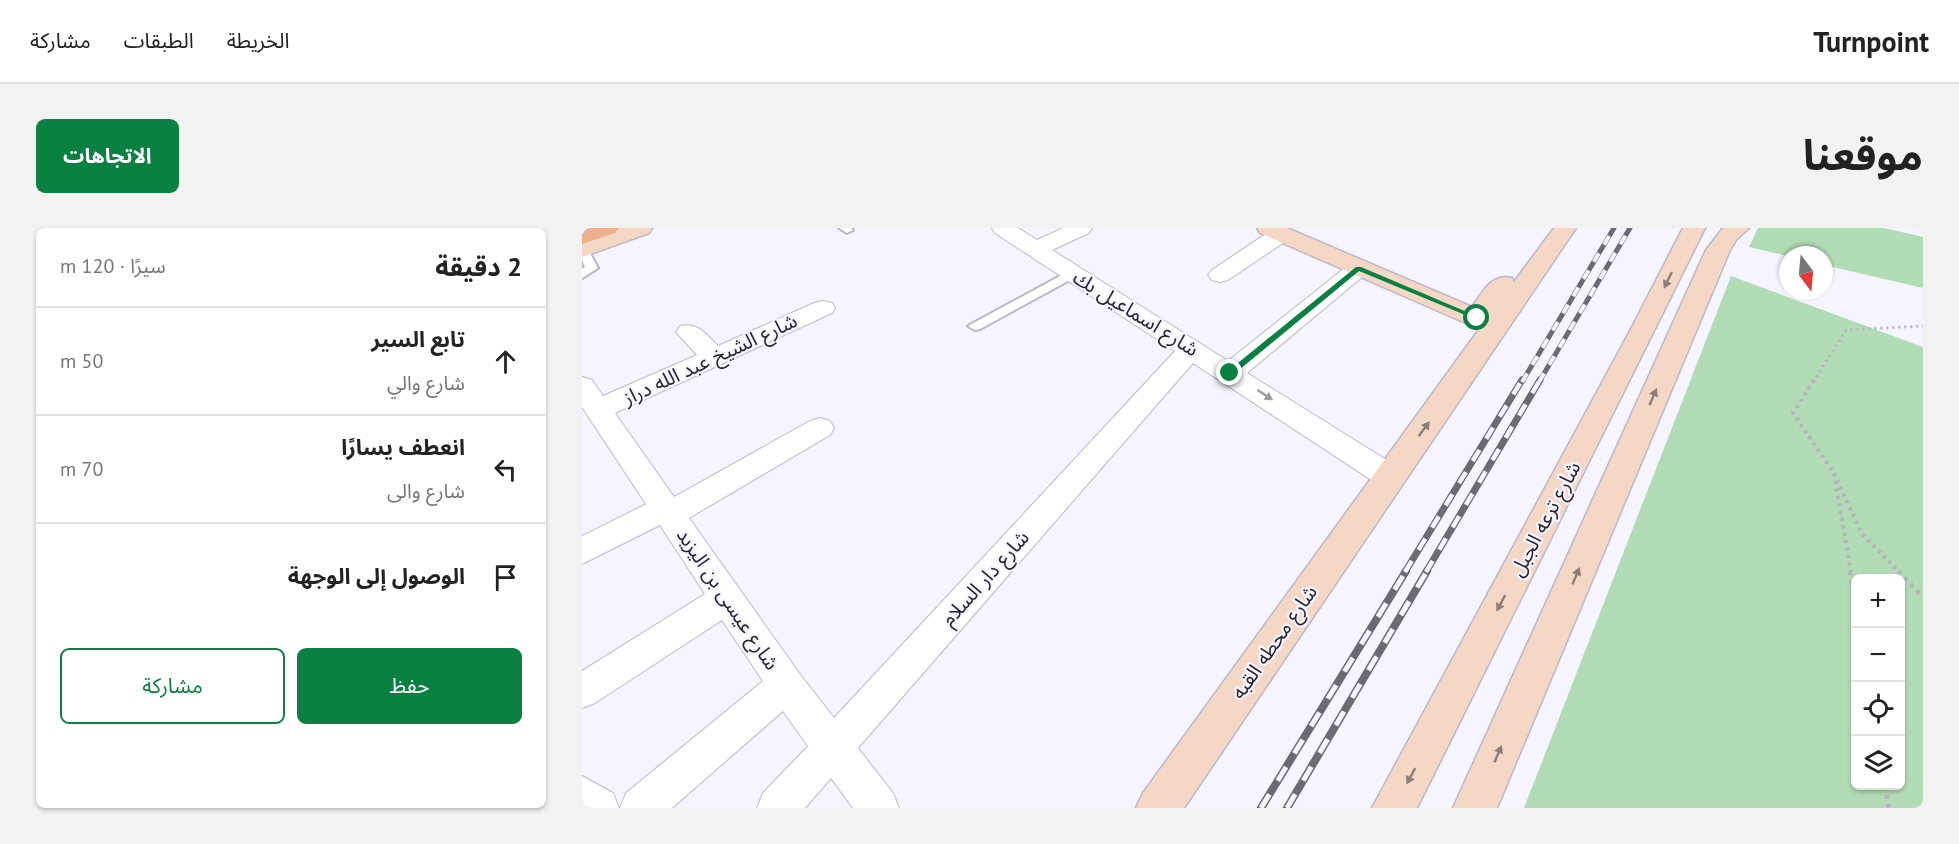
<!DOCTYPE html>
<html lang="ar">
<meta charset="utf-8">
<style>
body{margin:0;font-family:"PT Sans","Noto Sans Arabic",sans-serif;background:#f2f2f2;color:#222;direction:rtl}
.controls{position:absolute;right:18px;bottom:18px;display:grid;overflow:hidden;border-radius:9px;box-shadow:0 2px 4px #0004}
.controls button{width:54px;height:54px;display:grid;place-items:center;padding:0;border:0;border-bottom:2px solid #e0e0e0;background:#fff;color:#222;font:30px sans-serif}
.compass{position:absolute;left:1197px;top:18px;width:54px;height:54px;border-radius:50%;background:#fff;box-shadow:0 2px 4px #0004;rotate:164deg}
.stop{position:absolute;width:18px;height:18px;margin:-14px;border:4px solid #0b8043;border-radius:50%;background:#fff}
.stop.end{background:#0b8043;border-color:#fff;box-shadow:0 2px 6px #0008}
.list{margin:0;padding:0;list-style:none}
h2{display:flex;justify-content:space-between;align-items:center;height:78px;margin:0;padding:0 24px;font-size:26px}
h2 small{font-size:20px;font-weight:400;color:#767676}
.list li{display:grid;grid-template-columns:39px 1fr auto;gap:18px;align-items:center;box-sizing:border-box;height:108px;padding:0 24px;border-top:2px solid #e0e0e0}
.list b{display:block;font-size:22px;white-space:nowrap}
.list p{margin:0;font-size:20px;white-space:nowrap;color:#767676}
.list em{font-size:20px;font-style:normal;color:#767676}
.actions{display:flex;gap:12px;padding:18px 24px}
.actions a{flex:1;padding:14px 0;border:2px solid #0b8043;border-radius:9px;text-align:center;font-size:21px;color:#0b8043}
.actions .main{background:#0b8043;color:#fff}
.icon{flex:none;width:33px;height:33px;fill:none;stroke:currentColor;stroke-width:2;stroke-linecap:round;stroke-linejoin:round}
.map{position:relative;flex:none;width:1341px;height:580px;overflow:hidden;direction:ltr;border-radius:9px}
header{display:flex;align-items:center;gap:36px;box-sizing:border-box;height:84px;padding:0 30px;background:#fff;border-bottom:2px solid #e0e0e0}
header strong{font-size:28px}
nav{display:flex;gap:33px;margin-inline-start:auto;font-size:21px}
.intro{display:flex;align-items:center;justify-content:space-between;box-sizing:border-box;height:144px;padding:0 36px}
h1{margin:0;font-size:42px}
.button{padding:15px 27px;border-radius:9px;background:#0b8043;color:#fff;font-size:21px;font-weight:700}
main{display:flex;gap:36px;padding:0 36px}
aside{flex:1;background:#fff;border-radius:9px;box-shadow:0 2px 4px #0004}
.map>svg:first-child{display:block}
.green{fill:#b2dcb5;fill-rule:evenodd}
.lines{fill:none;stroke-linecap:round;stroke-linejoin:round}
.lane-casing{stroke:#bcb8ca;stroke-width:4}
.street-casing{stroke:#bcb8ca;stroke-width:2}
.secondary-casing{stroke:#bcb8ca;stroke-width:3}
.primary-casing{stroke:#d4d3d5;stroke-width:3}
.path-far2{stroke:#b5b3bc;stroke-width:3;stroke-dasharray:2 4;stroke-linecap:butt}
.path-far1{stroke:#b5b3bc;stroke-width:4;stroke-dasharray:3 4.5;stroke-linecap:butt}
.path{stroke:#b5b3bc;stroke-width:4.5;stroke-dasharray:4 5;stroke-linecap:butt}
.lane{fill:#fff;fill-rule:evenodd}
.street{fill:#fff;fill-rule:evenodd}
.secondary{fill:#f5d7c6;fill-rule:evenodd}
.primary{fill:#ecb08e;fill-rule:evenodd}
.rail-far2-casing{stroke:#6c6a72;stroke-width:5}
.rail-far1-casing{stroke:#6c6a72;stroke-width:7}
.rail-casing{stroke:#6c6a72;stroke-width:8}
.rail-far2{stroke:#f6f4ff;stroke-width:4;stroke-dasharray:10;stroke-linecap:butt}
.rail-far1{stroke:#f6f4ff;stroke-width:4.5;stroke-dasharray:13;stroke-linecap:butt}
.rail{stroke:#f6f4ff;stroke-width:5;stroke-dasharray:16;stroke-linecap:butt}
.oneway{fill:#8e7e78}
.oneway2{fill:#9d9da0}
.route{fill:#0b8043}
.labels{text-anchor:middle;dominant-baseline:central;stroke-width:4.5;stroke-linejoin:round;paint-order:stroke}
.street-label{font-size:20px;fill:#26252b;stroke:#f6f4ff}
</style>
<header>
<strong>Turnpoint</strong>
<nav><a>الخريطة</a><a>الطبقات</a><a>مشاركة</a></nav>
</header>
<div class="intro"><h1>موقعنا</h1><a class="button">الاتجاهات</a></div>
<main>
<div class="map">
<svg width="1341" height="580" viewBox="0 0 1341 580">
<rect width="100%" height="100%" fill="#f6f4ff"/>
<path class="green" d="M1176,0H1302L1341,9V60L1242,37V27L1206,28L1167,19Z
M1149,48L1341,119V580H942ZM1274,350H1318V558H1274Z"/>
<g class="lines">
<g class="lane-casing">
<path id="lane" d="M257,0H269L271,2L265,5Z
M1,18L5,20L16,40L0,50V41L3,39L0,32Z
M491,41L495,42V48L398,101L393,102L386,98Z"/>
</g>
<g class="street-casing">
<path id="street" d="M410,0H436L455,12L481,0H510L507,5L470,22L646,133L769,35L777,33L785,35L788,40L785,45L665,145L819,241L823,249L819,257L808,260L797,257L611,135L276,520L311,565L317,580H271L249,550L223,580H175L181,565L226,518L201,483L90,580H38L44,565L181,453L140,392L13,475L0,480V443L123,366L78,297L0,336V308L64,276L0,179V149L10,152L21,168L115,127L94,104L98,98C116,94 124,106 136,118L232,75L241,73L250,75L253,80L250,85L33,185L92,269L228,193L238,190L248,193L252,200L248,207L107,290L217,445L252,490L593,123L413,5Z
M701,0L707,1L710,6L707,11L646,52L638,54L630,52L626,47L630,42L691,1Z
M0,548L31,565L37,580H0Z"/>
</g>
<g class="secondary-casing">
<path id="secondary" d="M38,0H70L67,5L0,29V14Z
M675,0H705L890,79C901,64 909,45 930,50L932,54L972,0H994L602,580H554L561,565L901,96L895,98L886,96L678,5Z
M1101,0H1123L835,580H790L1049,101Z
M1141,0H1167L1154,12L1148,22L915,580H871L1124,22Z"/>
</g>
<g class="primary-casing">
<path id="primary" d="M4,0H36L33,5L0,16V1Z"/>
</g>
<path class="path-far2" d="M1231,154L1264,102L1341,98"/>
<path class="path-far1" d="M1232,152L1211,185L1252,245L1269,344
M1255,252L1280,306L1317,344"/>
<path class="path" d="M1268,343L1274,377
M1316,343L1341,369
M1303,558L1307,580"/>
<use href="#lane" class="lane"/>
<use href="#street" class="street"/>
<use href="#secondary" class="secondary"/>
<use href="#primary" class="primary"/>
<g class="rail-far2-casing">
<path id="rail-far2" d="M940,154L1032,0
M957,154L1048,0"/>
</g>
<g class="rail-far1-casing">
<path id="rail-far1" d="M823,344L940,152
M844,344L958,152"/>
</g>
<g class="rail-casing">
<path id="rail" d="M679,580L824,343
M705,580L845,343"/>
</g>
<use href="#rail-far2" class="rail-far2"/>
<use href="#rail-far1" class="rail-far1"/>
<use href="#rail" class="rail"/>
</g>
<defs><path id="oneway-solid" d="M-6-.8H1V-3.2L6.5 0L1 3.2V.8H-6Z" transform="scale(1.5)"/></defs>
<g class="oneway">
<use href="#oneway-solid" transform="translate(1086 52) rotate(116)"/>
<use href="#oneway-solid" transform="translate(1071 169) rotate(-67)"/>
<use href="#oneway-solid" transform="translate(842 201) rotate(-54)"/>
<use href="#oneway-solid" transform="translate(994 348) rotate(-67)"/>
<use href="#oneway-solid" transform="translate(919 375) rotate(118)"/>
<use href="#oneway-solid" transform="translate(916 526) rotate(-67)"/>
<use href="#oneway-solid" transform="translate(829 548) rotate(118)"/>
</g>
<use class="oneway2" href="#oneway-solid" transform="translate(683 167) rotate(33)"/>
<path class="route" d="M774,39H779L899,90L893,91L777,43L651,147H646V143Z"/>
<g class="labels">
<g class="street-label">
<text transform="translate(554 85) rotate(32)">شارع اسماعيل بك</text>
<text transform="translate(128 131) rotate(-25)">شارع الشيخ عبد الله دراز</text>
<text transform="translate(963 291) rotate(-62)">شارع ترعه الجبل</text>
<text transform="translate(403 350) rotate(-48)">شارع دار السلام</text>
<text transform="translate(146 371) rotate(56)">شارع عيسى بن اليزيد</text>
<text transform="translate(692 414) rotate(-55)">شارع محطه القبه</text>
</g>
</g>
</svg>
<div class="controls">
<button>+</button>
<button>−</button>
<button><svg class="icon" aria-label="locate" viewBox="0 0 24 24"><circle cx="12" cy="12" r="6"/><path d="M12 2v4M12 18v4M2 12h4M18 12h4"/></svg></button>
<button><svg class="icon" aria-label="layers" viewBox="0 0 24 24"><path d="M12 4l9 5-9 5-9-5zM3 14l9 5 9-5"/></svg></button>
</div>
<svg class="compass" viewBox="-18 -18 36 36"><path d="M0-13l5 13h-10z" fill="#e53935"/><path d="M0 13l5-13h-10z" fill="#767676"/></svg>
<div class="stop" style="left:895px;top:90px"></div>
<div class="stop end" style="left:648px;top:145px"></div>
</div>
<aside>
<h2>2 دقيقة<small>سيرًا · 120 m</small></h2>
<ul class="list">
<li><svg class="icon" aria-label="ahead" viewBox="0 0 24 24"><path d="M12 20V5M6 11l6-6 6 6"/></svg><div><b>تابع السير</b><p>شارع والي</p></div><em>50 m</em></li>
<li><svg class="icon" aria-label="left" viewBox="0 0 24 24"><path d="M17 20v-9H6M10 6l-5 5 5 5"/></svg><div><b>انعطف يسارًا</b><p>شارع والى</p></div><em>70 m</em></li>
<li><svg class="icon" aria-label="arrive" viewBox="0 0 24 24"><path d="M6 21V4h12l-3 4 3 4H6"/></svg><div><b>الوصول إلى الوجهة</b></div></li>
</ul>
<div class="actions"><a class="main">حفظ</a><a>مشاركة</a></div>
</aside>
</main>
